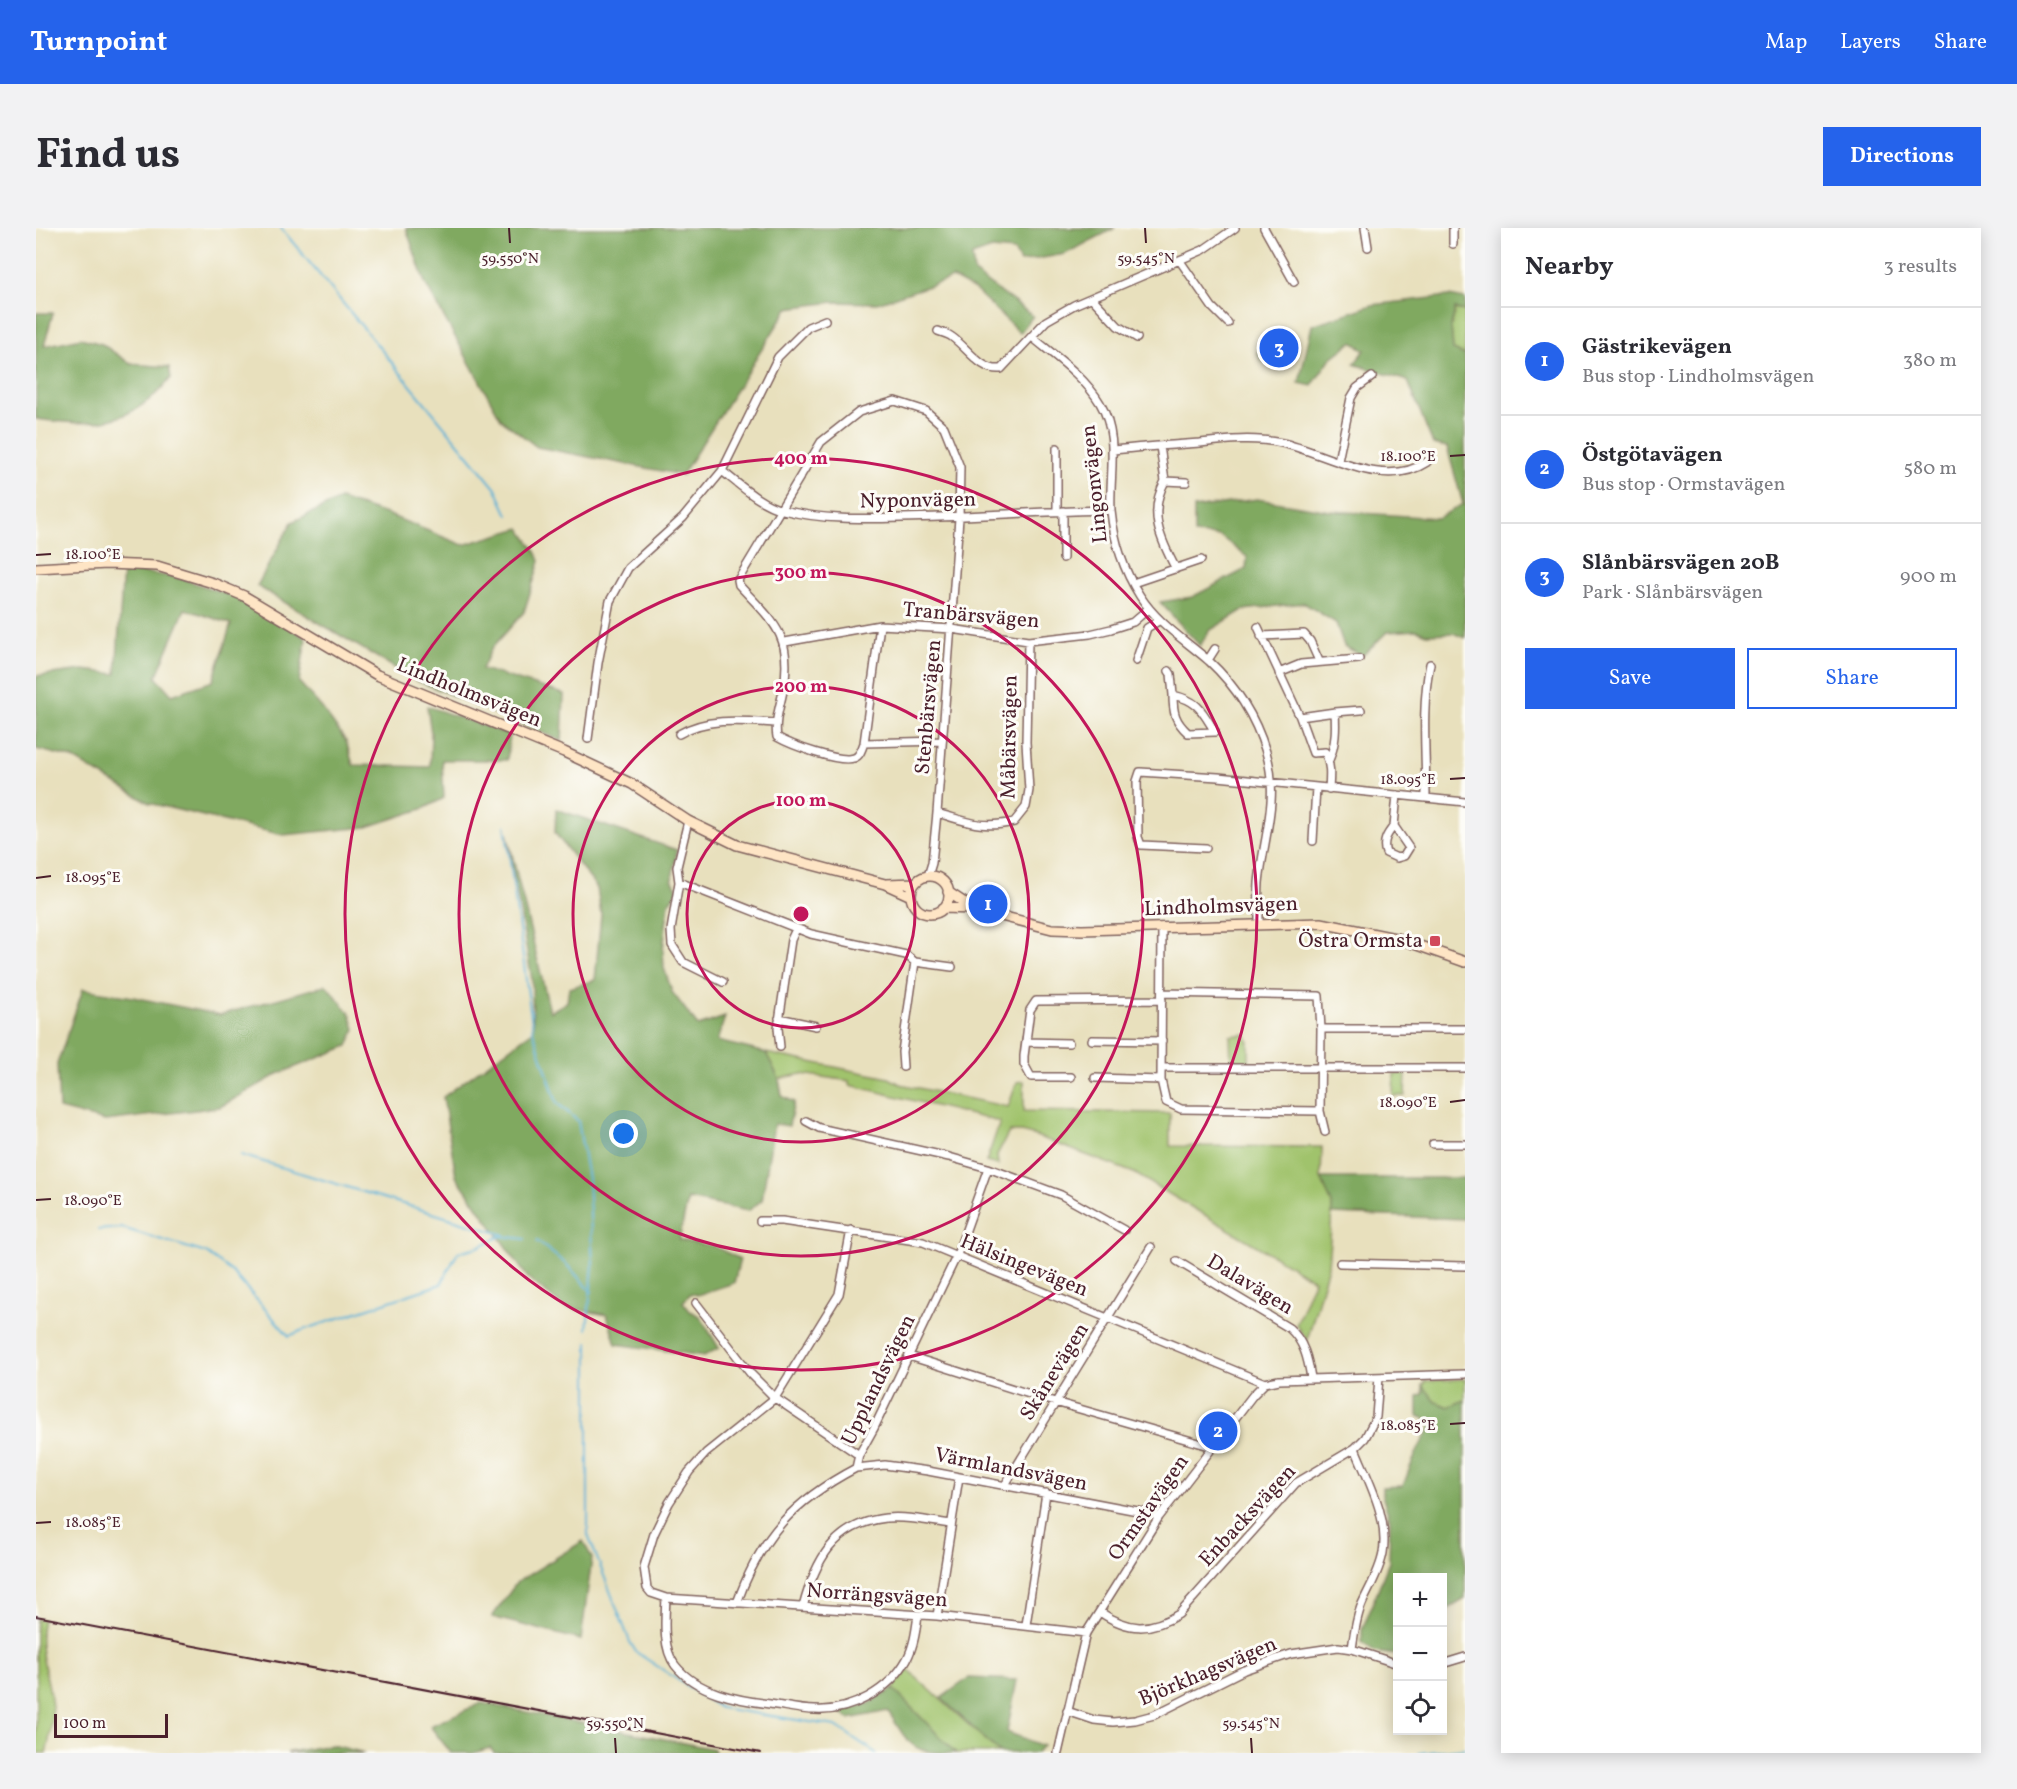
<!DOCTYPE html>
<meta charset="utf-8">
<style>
body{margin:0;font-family:Vollkorn,serif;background:#f2f2f3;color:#2b2b33}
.controls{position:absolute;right:18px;bottom:18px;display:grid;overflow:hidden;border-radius:0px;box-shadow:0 3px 15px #0003}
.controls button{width:54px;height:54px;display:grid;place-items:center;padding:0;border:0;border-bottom:2px solid #e1e1e2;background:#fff;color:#2b2b33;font:30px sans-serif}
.scale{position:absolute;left:18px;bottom:15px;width:114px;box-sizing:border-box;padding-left:6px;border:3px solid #4a1f2b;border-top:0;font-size:16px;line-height:21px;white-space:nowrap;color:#4a1f2b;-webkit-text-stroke:4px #fdfcf7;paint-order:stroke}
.you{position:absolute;left:588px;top:906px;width:21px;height:21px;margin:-15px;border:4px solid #fff;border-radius:50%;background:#1a73e8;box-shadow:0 0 0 9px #1a73e833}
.badge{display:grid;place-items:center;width:39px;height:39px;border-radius:50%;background:#2563eb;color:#fff;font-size:20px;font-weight:700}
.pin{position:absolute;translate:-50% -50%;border:3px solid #fff;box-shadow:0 2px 6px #0006}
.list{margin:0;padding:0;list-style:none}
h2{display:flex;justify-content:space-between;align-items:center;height:78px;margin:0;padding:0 24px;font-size:26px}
h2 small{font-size:20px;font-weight:400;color:#7c7c81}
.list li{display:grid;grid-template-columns:39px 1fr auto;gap:18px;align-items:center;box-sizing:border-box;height:108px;padding:0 24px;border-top:2px solid #e1e1e2}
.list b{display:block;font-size:22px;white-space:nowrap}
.list p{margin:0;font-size:20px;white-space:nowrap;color:#7c7c81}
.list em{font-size:20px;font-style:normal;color:#7c7c81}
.actions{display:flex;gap:12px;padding:18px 24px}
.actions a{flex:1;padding:14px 0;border:2px solid #2563eb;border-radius:0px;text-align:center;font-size:21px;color:#2563eb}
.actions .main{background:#2563eb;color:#fff}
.icon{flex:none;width:33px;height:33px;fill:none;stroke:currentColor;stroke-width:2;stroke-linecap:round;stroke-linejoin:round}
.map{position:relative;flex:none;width:1429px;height:1525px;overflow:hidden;border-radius:0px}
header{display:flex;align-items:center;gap:36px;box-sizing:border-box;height:84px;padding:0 30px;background:#2563eb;color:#fff}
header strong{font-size:28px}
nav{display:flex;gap:33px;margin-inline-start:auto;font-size:21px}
.intro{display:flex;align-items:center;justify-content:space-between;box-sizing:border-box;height:144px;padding:0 36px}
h1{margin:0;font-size:42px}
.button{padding:15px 27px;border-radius:0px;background:#2563eb;color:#fff;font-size:21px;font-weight:700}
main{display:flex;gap:36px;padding:0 36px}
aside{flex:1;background:#fff;border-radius:0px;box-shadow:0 3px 15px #0003}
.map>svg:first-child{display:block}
.green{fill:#a0c36c;stroke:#75714c;stroke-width:1.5}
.forest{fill:#80a960;stroke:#656446;stroke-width:1.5;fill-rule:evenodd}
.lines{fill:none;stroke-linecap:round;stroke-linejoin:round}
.stream{stroke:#59b0d6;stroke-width:2}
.street-casing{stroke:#81635e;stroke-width:10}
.secondary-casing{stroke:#81635e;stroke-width:12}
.street{stroke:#fff;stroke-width:7}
.secondary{stroke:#fee5c5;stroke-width:9}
.rail{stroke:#4a1f2b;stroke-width:2}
.ticks{fill:none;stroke:#4a1f2b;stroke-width:2}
.ring{fill:none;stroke:#c2185b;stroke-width:3}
.poi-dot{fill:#d1495b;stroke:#fdfcf7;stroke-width:2}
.labels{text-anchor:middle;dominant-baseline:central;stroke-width:6;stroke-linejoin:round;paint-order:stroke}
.street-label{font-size:21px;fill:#4a1f2b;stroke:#fdfcf7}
.poi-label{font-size:21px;fill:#4a1f2b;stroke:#fdfcf7;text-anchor:end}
.ticks-label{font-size:15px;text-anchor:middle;fill:#4a1f2b;stroke:#fdfcf7;stroke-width:6;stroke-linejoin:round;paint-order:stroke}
.centre{fill:#c2185b;stroke:#fdfcf7;stroke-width:3}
.ring-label{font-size:18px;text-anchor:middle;font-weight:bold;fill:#c2185b;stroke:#fdfcf7;stroke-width:6;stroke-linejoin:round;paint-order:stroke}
</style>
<header>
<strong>Turnpoint</strong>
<nav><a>Map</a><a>Layers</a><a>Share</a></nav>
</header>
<div class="intro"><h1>Find us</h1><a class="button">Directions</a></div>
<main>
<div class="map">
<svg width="1429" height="1525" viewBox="0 0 1429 1525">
<rect width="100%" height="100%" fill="#fdfcf7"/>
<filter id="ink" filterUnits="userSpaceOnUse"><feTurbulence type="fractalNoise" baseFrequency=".0167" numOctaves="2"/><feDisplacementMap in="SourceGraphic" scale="12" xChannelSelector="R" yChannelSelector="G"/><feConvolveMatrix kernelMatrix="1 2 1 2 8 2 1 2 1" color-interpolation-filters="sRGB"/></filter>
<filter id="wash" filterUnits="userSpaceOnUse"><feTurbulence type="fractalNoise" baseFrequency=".008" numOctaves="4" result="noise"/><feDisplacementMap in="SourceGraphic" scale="24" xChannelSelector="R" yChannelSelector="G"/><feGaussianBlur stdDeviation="1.35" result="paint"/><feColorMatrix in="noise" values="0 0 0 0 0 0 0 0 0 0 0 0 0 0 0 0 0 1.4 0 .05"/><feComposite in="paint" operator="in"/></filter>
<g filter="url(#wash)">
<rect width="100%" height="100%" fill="#e8e0bd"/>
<path class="green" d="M1419,81L1429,83V127L1417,122L1415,99Z
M1256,110L1259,116L1257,133L1250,136L1225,133L1221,124L1240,112Z
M1210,806L1213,814V835H1195L1194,808Z
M730,825L853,850L864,856L972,879L981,854L988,853V883L1134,885V918L1286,919L1285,950L1296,976V986L1292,1038L1271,1113L1260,1097L1278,1052L1098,945L1000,908L985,904H973L961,927L962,937L950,934L964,894L814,857V853L765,846L743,851Z
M1358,846H1370L1369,868H1357Z
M1429,1151V1172L1412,1179L1400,1174L1387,1158L1390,1153Z
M0,1391L7,1392C0,1416 11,1446 15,1470C18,1489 15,1507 10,1525H0Z
M872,1442L964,1525H920L857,1461Z"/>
<path class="forest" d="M370,0H1079L1029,26L984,34L978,23L956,21L936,28L938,45L997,88L984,105L939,62L917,50L841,75L797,74L752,80L646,247L501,219L465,191L389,55Z
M1413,68L1429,71V83L1419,81L1415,99L1417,122L1429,127V410L1417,405L1391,406L1381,402L1351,404L1326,428L1308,418L1300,395L1268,375L1207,382L1173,403L1164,418L1124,374L1156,369L1210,341L1211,329L1184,308L1158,306V280L1221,271L1294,283L1402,290L1427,276L1411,219L1397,216L1372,153L1318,136L1329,122L1316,114L1294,131L1276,158L1263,155L1276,97L1336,77Z
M0,85H17L8,118L45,110L66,116L95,136L133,139L135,150C95,198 59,199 0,191Z
M304,271L353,287L427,317L484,300L500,323L504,333L488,384L456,420L446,441L528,466L526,513L381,453L221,358L256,294Z
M87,341L144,350L205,371L270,410L263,454L286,480L310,513L317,537L394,539L395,505L391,478L474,507L471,532H406L408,570L389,580L331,599L247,607L113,575L36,530L0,521V448L47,442L80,446ZM149,381L195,396L177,453L136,467L120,449Z
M520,581L641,622L636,651L642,662L633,675L627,721L628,740L636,764L662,798L689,789L681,813L730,825L743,851L746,868L758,874L753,898L738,896L726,972L712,983L652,971L643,1012L677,1018L704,1031L698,1055L661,1067L655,1065L647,1074L654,1083L664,1088L683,1120L668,1128L580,1116L571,1087L528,1079L492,1050L420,948L407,869L497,803L496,752L469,597L514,784L531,774L533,760L559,752L565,686L561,660L519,605Z
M290,757L314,785L319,801L312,818L242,846L184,879L69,893L23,881L21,836L47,761L97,769L184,787Z
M1429,950V991L1296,986V976L1285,950Z
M1387,1158L1400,1174L1412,1179L1429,1172V1371L1407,1384L1406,1350H1362L1361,1427L1338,1424L1326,1414V1402L1353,1334L1354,1292L1346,1267V1259L1367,1258C1375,1235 1384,1215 1398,1194L1382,1188V1168L1387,1166Z
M547,1313L556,1330L545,1412L456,1389L481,1354Z
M933,1450L981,1452L971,1504L1007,1518L999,1525H964L905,1470Z
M857,1461L920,1525C874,1525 875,1519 852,1483L813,1491L803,1483L832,1476Z
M445,1475L678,1521L679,1525H458L454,1520L437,1525H415L394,1498Z
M296,1517L329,1525H251L253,1524Z"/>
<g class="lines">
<path class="stream" d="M245,0L460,261L472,287
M469,597L497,803L521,875L542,893L552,951L557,1037L551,1101
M205,927L469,1007
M62,1002L86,1000L170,1025L196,1044L253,1108L267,1102L405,1056L422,1024L442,1019L465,1008L489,1011
M501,1013L530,1036L556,1064
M552,1115V1307L594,1414L600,1424L684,1480L800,1498L840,1525
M1383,1525L1429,1520"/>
</g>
</g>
<g filter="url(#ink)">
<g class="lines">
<g class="street-casing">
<path id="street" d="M1228,0L1258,54
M1329,0L1332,19
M1417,0V16
M1144,33L1176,79L1192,95
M1056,70L1082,98L1101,110
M902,103C907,105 913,106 916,109C932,120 944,143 965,141L1010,93L1038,77L1167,22L1199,0
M996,109C1020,129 1048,148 1064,175C1084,209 1073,246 1075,283C1078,313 1088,343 1104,368C1122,396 1149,412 1173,433C1201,459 1219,488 1230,524C1244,570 1227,611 1223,655C1222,669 1223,682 1223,696
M1124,218L1129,253
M1077,222C1106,219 1135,217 1164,215C1191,212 1219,209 1246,215C1291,225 1347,263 1391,234
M1302,233L1315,170L1321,160L1336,149
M686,243C704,257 725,277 747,282C786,292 826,291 866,290C936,289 1005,283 1075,282
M1021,283V220
M1027,283V330
M1140,341C1124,311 1112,285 1129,253L1150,254
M1097,355L1165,332
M844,397L828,515C826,521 824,528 818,530C803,535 755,517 741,509C738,492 745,476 748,458C757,406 735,392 703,357L702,352L785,214L823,184L859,173L890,183L908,199L924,239L923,290L901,585L896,635L892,648
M1222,399L1264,489
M1225,408L1268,406L1274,413L1283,433
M749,414L844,397L916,401L992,413L1054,406L1075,401L1097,394L1113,380
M1172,432L1179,421
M1100,433L1111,400L1124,392
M1133,443L1135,446L1137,467C1163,473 1166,483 1179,504L1152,505C1139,493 1137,485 1137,467
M1243,445L1265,436L1323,431
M643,506C671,489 707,493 739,495
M552,511L562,435L574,373L592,340L647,290L686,243L742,129L772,99L789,92
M828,515L906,513
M1293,532C1300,516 1300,501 1299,484L1325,482
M1293,561C1294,547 1295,537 1289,524L1277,525L1264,489L1299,484
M1390,570C1390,526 1385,479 1394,436
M901,585C933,594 944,601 978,594L990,579L993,562L990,514L992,413
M652,593L641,639L643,654L635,702L636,717L647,734L687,754
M1358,598L1373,620L1368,628L1361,630L1350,625C1346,614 1351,606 1358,598L1361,567
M1277,613L1280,559
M1170,620L1105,617L1102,609L1101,553L1104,544L1182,549L1429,574
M643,654L775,706L870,727L879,734L866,824L867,839
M1126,699L1125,852L1130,874L1145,881L1284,883
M879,734L916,739
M1126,765L1283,768L1285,801L1284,883L1289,904
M743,790L780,798
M1285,801H1429
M1056,812L1126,813
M990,814L1033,815
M744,819L742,800L755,712L760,701
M1126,840H1429
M1035,849H995L988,836V828L994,782L1000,773L1126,772
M1059,850L1125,852
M1397,916H1429
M952,940L1025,967L1088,1002
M724,993H746L887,1014L1229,1155
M815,1002L803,1066L739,1170L670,1225L653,1244L633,1275L618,1306L608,1339L611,1360L615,1365L630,1370L901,1388L1050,1405
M1141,1033L1253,1100C1268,1113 1272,1131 1275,1150
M1304,1035L1429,1038
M660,1075L714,1145L739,1170L823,1227
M873,1128L1019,1174L1177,1219
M820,1240L849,1237L892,1243L1112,1285L1123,1289
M969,1257L1115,1019
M630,1370C629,1390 626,1420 639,1437C661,1465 701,1472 734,1476C749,1478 764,1482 779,1482C815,1484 854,1462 871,1431C878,1418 880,1402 882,1387
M701,1375C725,1308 757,1273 820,1240L823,1227L838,1200L921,1027L952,940L913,929L783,900L770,893
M767,1379C779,1334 797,1296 850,1290C871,1288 894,1293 915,1296
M1064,1384C1092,1403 1114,1404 1143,1386L1260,1255L1319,1220L1329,1210L1340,1189L1343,1149
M901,1388L923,1249
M990,1397L1010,1265
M1316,1421C1318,1406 1320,1390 1326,1376C1333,1360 1344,1343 1347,1325C1353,1289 1332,1253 1319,1220
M1406,1436L1429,1429
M1031,1483L1058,1492L1077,1494L1099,1492L1118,1487L1208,1442L1255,1426L1302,1419L1316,1421L1362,1436
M1022,1525L1050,1405L1123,1289L1217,1167L1229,1155L1243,1152L1429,1146"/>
</g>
<g class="secondary-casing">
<path id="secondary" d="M0,340L71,336L121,338L177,355L208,368L341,447L528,524L596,556L652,593L701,617L849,656L875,668
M875 667a19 19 0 1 1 38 0a19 19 0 1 1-38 0Z
M851,656L879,655
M912,664L938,681
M907,680L938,681L1016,701L1046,702L1285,695L1364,711L1429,734"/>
</g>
<use href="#street" class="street"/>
<use href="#secondary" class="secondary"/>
<path class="rail" d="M0,1388L725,1525"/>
</g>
</g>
<path class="ticks" d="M473,0L474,15M1109,0L1110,15M1414,228L1429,227M0,327L15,326M1414,551L1429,550M0,650L15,648M1414,874L1429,872M0,972L15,971M1414,1196L1429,1195M0,1295L15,1294M579,1510L580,1525M1215,1510L1216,1525"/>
<g class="ring">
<circle cx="765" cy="686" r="114"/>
<circle cx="765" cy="686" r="228"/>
<circle cx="765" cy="686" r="342"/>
<circle cx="765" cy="686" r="456"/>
</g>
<rect class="poi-dot" x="1393" y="707" width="12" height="12" rx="3"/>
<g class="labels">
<g class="street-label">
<text transform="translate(1059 256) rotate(-96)">Lingonvägen</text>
<text transform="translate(882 273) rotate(-1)">Nyponvägen</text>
<text transform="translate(935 388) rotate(5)">Tranbärsvägen</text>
<text transform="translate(433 465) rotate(22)">Lindholmsvägen</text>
<text transform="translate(893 479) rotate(-85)">Stenbärsvägen</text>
<text transform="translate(974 509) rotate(-89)">Måbärsvägen</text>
<text transform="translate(1185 679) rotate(-2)">Lindholmsvägen</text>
<text transform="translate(988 1038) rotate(22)">Hälsingevägen</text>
<text transform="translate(1214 1057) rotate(31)">Dalavägen</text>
<text transform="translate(1019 1144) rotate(-58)">Skånevägen</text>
<text transform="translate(843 1152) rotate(-64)">Upplandsvägen</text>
<text transform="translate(975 1242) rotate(11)">Värmlandsvägen</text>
<text transform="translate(1113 1280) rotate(-55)">Ormstavägen</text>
<text transform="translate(1212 1288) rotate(-47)">Enbacksvägen</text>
<text transform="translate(841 1368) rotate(4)">Norrängsvägen</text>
<text transform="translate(1172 1444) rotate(-23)">Björkhagsvägen</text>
</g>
<g class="poi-label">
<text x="1387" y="713">Östra Ormsta</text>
</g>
</g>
<g class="ticks-label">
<text x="474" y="35">59.550°N</text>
<text x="1110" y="35">59.545°N</text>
<text x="1372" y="233">18.100°E</text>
<text x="57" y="331">18.100°E</text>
<text x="1372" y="556">18.095°E</text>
<text x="57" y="654">18.095°E</text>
<text x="1372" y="879">18.090°E</text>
<text x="57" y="977">18.090°E</text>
<text x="1372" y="1202">18.085°E</text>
<text x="57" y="1299">18.085°E</text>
<text x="579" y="1500">59.550°N</text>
<text x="1215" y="1500">59.545°N</text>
</g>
<circle cx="765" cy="686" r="9" class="centre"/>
<g class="ring-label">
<text x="765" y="236">400 m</text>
<text x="765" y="350">300 m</text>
<text x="765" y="464">200 m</text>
<text x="765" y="578">100 m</text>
</g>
</svg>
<div class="controls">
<button>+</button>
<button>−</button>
<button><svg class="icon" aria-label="locate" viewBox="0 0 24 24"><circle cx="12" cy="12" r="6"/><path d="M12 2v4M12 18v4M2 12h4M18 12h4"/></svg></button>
</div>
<div class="scale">100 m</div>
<div class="you"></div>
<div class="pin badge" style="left:952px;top:676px">1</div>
<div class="pin badge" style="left:1182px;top:1203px">2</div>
<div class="pin badge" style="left:1243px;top:120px">3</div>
</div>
<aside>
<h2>Nearby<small>3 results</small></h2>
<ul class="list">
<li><span class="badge">1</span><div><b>Gästrikevägen</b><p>Bus stop · Lindholmsvägen</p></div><em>380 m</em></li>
<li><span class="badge">2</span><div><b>Östgötavägen</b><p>Bus stop · Ormstavägen</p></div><em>580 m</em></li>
<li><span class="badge">3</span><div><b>Slånbärsvägen 20B</b><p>Park · Slånbärsvägen</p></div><em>900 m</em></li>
</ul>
<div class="actions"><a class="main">Save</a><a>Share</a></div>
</aside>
</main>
